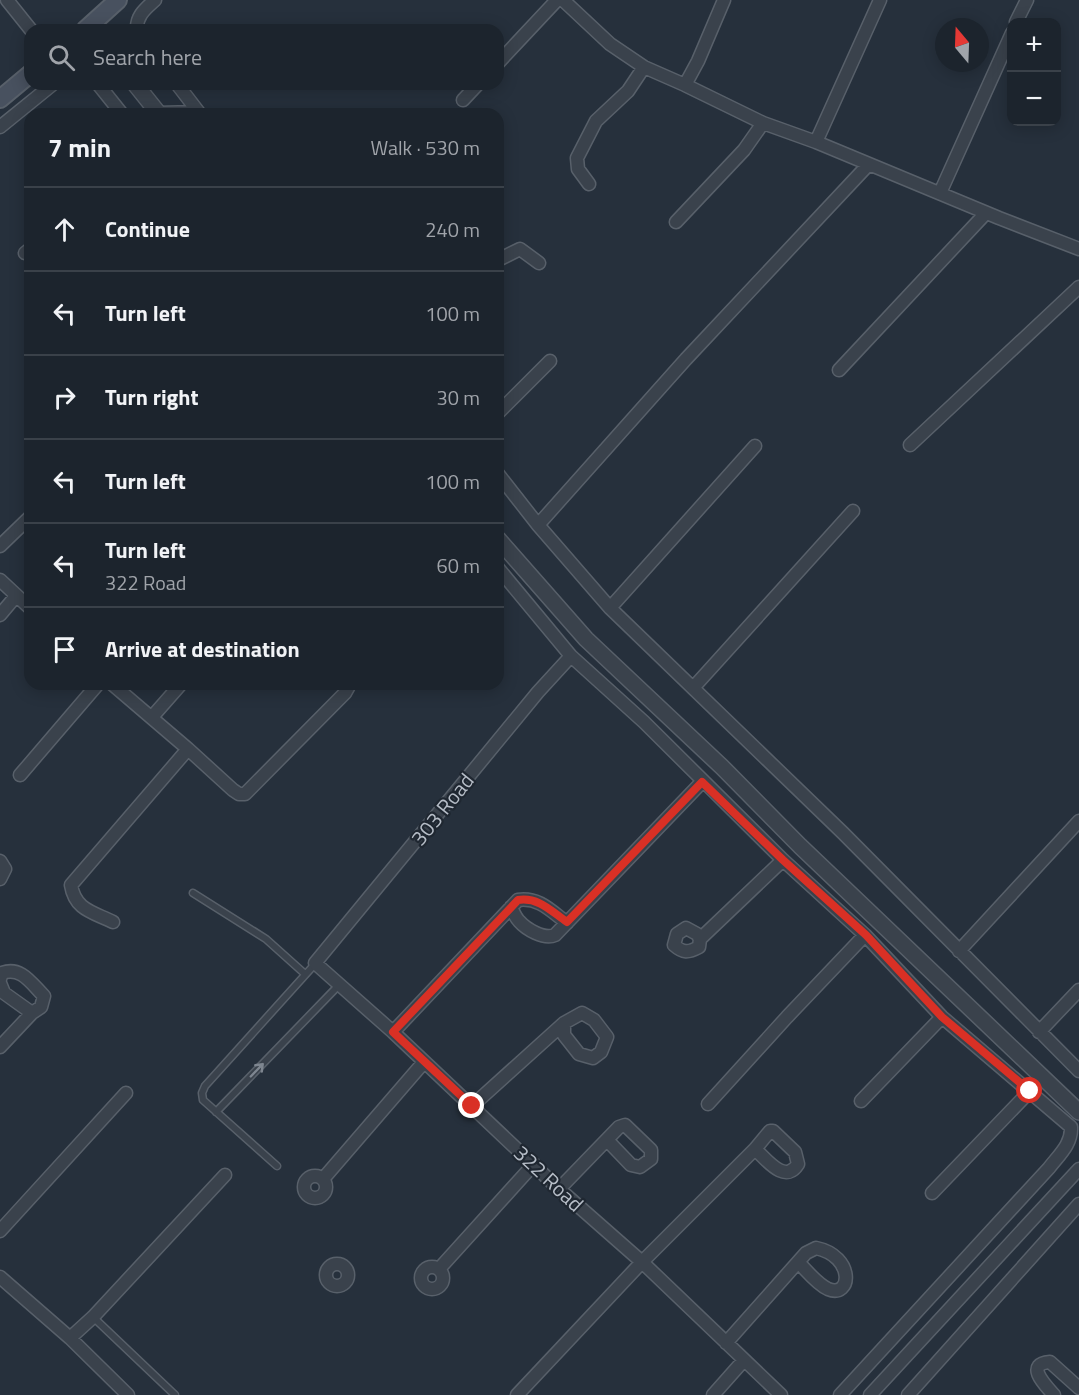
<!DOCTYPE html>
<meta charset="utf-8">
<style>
body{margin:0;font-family:"Titillium Web",sans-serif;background:#293039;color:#f1f3f6}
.controls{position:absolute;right:18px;top:18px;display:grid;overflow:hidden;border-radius:12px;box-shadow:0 3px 15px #0003}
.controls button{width:54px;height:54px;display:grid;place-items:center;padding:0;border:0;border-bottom:2px solid #3a4149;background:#1c242d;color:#f1f3f6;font:30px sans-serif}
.compass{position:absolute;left:935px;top:18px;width:54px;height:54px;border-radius:50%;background:#1c242d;box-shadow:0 3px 15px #0003;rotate:341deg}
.stop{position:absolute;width:18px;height:18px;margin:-14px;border:4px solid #d93025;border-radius:50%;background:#fff}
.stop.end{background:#d93025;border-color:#fff;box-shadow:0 2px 6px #0008}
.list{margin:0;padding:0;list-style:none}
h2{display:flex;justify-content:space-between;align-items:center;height:78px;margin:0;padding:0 24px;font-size:26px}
h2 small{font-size:20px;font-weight:400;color:#a0a4aa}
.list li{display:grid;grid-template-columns:39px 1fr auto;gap:18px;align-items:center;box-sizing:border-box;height:84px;padding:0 24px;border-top:2px solid #3a4149}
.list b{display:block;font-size:22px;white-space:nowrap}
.list p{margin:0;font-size:20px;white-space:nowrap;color:#a0a4aa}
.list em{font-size:20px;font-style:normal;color:#a0a4aa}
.icon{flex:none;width:33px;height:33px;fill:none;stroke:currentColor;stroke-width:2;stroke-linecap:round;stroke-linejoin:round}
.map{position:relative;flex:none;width:1079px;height:1395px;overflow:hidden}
.search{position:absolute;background:#1c242d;box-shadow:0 3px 15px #0003;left:24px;top:24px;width:480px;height:66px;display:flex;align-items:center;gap:15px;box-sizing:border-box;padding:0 21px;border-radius:18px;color:#a0a4aa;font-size:22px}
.panel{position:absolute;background:#1c242d;box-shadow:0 3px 15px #0003;left:24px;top:108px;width:480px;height:582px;border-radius:18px}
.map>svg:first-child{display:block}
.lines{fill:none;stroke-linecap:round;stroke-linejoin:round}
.service-casing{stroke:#58606a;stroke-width:9}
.minor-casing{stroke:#58606a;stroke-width:15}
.tertiary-casing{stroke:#58606a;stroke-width:18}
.secondary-casing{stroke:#58606a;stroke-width:20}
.service{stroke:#3a424c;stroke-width:6}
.minor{stroke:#3a424c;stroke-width:12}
.tertiary{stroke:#3a424c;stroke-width:15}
.secondary{stroke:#48515f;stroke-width:16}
.oneway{stroke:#7e8690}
.route{stroke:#d93025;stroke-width:8}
.labels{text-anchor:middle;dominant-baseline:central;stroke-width:4.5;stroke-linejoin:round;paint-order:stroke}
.street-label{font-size:21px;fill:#b6bdc7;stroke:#1f2731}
</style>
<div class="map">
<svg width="1079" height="1395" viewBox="0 0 1079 1395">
<rect width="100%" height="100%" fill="#26303c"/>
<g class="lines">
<g class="service-casing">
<path id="service" d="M193,893L266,939L305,974
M216,1112L339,985
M277,1166L203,1100L202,1093L205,1086L315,964
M93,1317L175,1395"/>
</g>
<g class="minor-casing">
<path id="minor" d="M7,0L31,30
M563,0L610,44L644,67L685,85L763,123L816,142L999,218L1079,249
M1016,22L1027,0
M137,30C136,16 145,9 155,0
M498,63L557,0
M98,84L122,114
M177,84L200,114
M685,85L698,61L724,0
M463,100L478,84
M159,113L198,112
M0,127L53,84
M816,142L880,0
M589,184L578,169L577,158L596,121L628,91L644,67
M940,193L1012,33
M676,222L744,150L763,123
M25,253L30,249
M498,260L520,249L539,263
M839,370L986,213
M498,413L550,361
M910,445L1079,287
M498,474L538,525L610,608L843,833L1079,1071
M538,525L686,359L869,164
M0,546L30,517
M498,568L571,656L644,722L783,860L865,935L942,1017L1071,1127C1072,1144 1059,1155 1049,1168L840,1395
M0,580L30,608
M610,608L755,446
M0,615L16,596
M571,656L538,692L315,963L393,1032L559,1189L642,1262L781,1395
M112,684L188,749L233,790L239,794H245L345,693L350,684
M693,688L853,511
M152,717L181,684
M20,775L98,684
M0,861L5,869L0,879
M511,907C513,911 515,917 519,921C526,929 544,940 555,935L702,782
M113,922C93,912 75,910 71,885L188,749
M700,939L697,934L686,928L677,934L674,945C683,953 688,953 699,947L700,939L783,860
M959,951L1079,821
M0,979L2,973C21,966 31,983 44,996L41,1007L32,1013L0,1047
M0,983L4,993L32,1013
M393,1032L518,900C539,897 551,911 567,923
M1039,1032L1079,990
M861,1101L942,1017
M708,1104L787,1017L865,935
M472,1106L564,1023L582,1013L594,1020L607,1037L601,1052L593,1058L579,1054L564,1035V1023
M304 1187a11 11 0 1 1 22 0a11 11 0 1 1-22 0Z
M323,1179L424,1062
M559,1189L619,1127L625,1125L651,1150V1159L640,1167L631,1165L607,1140
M932,1193L1030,1091
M0,1231L126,1093
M326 1275a11 11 0 1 1 22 0a11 11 0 1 1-22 0Z
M421 1278a11 11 0 1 1 22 0a11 11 0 1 1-22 0Z
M439,1269L534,1164
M0,1277L70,1338L128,1395
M70,1338L93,1317L225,1175
M726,1343L806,1253L816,1248C855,1256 852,1299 828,1289C817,1284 807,1271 799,1263
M517,1395L642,1262L755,1149L770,1131H773L795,1152L798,1164C785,1185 766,1159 755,1149
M713,1395L744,1360
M870,1395L1079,1169
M908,1395L1079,1204
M1054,1395C1045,1385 1024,1364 1050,1362L1079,1388"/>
</g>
<g class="tertiary-casing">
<path id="tertiary" d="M135,84L159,114
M498,539L586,639L722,767L800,846L1079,1112"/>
</g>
<g class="secondary-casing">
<path id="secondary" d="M85,30L118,0
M0,99L30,74"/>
</g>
<use href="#service" class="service"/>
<use href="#minor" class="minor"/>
<use href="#tertiary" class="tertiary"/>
<use href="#secondary" class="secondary"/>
</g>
<defs><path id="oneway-shaft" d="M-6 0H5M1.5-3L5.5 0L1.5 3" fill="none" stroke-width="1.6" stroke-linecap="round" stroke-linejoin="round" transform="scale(1.5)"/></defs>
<use class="oneway" href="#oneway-shaft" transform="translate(257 1070) rotate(-46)"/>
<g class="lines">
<path class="route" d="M472,1106L393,1032L518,900C539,897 551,911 567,922L702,782L783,860L866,935L942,1017L1030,1091"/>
</g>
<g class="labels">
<g class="street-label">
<text transform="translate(442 809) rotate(-51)">303 Road</text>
<text transform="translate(549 1178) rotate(43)">322 Road</text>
</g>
</g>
</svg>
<div class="controls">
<button>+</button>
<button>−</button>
</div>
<svg class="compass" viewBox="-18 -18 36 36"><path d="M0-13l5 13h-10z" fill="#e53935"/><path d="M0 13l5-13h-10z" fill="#a0a4aa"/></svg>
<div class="stop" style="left:1030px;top:1091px"></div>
<div class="stop end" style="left:472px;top:1106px"></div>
<div class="search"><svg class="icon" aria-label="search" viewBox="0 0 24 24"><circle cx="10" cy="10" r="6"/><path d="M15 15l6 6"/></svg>Search here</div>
<section class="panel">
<h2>7 min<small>Walk · 530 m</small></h2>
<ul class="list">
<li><svg class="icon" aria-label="ahead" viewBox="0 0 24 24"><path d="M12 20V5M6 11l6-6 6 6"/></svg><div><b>Continue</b></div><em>240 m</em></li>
<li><svg class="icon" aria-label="left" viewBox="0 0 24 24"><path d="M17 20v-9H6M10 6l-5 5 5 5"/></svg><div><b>Turn left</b></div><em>100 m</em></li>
<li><svg class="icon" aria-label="right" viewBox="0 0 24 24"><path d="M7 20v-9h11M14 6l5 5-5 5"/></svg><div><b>Turn right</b></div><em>30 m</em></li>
<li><svg class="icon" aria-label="left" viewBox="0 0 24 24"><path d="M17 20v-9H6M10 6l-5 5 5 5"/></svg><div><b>Turn left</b></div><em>100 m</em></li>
<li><svg class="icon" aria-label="left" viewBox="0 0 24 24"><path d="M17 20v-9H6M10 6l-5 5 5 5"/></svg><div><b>Turn left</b><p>322 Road</p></div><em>60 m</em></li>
<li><svg class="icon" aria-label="arrive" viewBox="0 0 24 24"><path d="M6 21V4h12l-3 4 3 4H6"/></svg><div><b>Arrive at destination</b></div></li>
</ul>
</section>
</div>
